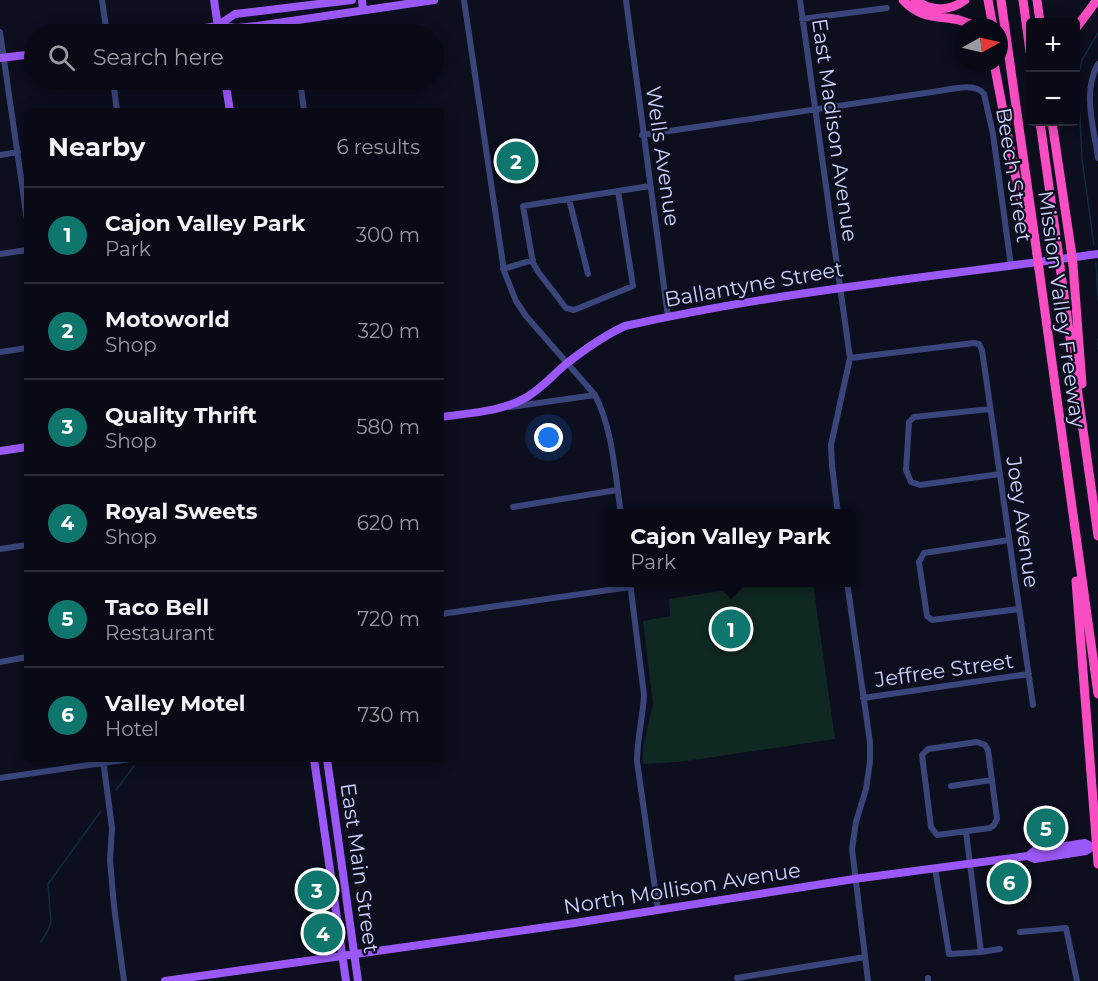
<!DOCTYPE html>
<meta charset="utf-8">
<style>
body{margin:0;font-family:Montserrat,sans-serif;background:#13131f;color:#f1f3f6}
.controls{position:absolute;right:18px;top:18px;display:grid;overflow:hidden;border-radius:6px;box-shadow:0 3px 15px #0003}
.controls button{width:54px;height:54px;display:grid;place-items:center;padding:0;border:0;border-bottom:2px solid #2a2b35;background:#0a0a16;color:#f1f3f6;font:30px sans-serif}
.compass{position:absolute;left:954px;top:18px;width:54px;height:54px;border-radius:50%;background:#0a0a16;box-shadow:0 3px 15px #0003;rotate:82deg}
.you{position:absolute;left:549px;top:438px;width:21px;height:21px;margin:-15px;border:4px solid #fff;border-radius:50%;background:#1a73e8;box-shadow:0 0 0 9px #1a73e833}
.badge{display:grid;place-items:center;width:39px;height:39px;border-radius:50%;background:#0f766e;color:#fff;font-size:20px;font-weight:700}
.pin{position:absolute;translate:-50% -50%;border:3px solid #fff;box-shadow:0 2px 6px #0006}
.popup{position:absolute;left:606px;top:509px;width:249px;height:78px;box-sizing:border-box;display:grid;place-content:center;border-radius:6px;background:#0a0a16;filter:drop-shadow(0 2px 4px #0005);font-size:20px;white-space:nowrap;color:#999aa1}
.popup b{font-size:22px;color:#f1f3f6}
.popup::after{content:'';position:absolute;left:50%;top:100%;margin-left:-12px;border:12px solid transparent;border-top-color:#0a0a16}
.list{margin:0;padding:0;list-style:none}
h2{display:flex;justify-content:space-between;align-items:center;height:78px;margin:0;padding:0 24px;font-size:26px}
h2 small{font-size:20px;font-weight:400;color:#999aa1}
.list li{display:grid;grid-template-columns:39px 1fr auto;gap:18px;align-items:center;box-sizing:border-box;height:96px;padding:0 24px;border-top:2px solid #2a2b35}
.list b{display:block;font-size:22px;white-space:nowrap}
.list p{margin:0;font-size:20px;white-space:nowrap;color:#999aa1}
.list em{font-size:20px;font-style:normal;color:#999aa1}
.icon{flex:none;width:33px;height:33px;fill:none;stroke:currentColor;stroke-width:2;stroke-linecap:round;stroke-linejoin:round}
.map{position:relative;flex:none;width:1098px;height:981px;overflow:hidden}
.search{position:absolute;background:#0a0a16;box-shadow:0 3px 15px #0003;left:24px;top:24px;width:420px;height:66px;display:flex;align-items:center;gap:15px;box-sizing:border-box;padding:0 21px;border-radius:33px;color:#999aa1;font-size:22px}
.panel{position:absolute;background:#0a0a16;box-shadow:0 3px 15px #0003;left:24px;top:108px;width:420px;height:654px;border-radius:6px}
.map>svg:first-child{display:block}
.green{fill:#102822}
.lines{fill:none;stroke-linecap:round;stroke-linejoin:round}
.stream{stroke:#0e2d42;stroke-width:1.5}
.minor{stroke:#3a457b;stroke-width:6}
.major{stroke:#9b58f8;stroke-width:8}
.highway{stroke:#f84dc3;stroke-width:9}
.highway-bridge{stroke:#f84dc3;stroke-width:9}
.labels{text-anchor:middle;dominant-baseline:central;stroke-width:4.5;stroke-linejoin:round;paint-order:stroke}
.street-label{font-size:21px;fill:#ccd1fd;stroke:#0d0e1e}
</style>
<div class="map">
<svg width="1098" height="981" viewBox="0 0 1098 981">
<rect width="100%" height="100%" fill="#0d0e1e"/>
<path class="green" d="M733,583H813L835,739L679,762L643,764V747L653,704L643,621L670,616L669,599L734,589Z"/>
<g class="lines">
<path class="stream" d="M1094,245L1082,159L1078,78L1082,60L1098,33
M1096,262L1098,300
M1098,339V349
M116,790L134,766
M41,942L48,930L51,922L48,884L101,811"/>
<path class="minor" d="M102,0L107,34
M464,0L504,271L516,301L526,316L595,395C613,430 615,474 621,514
M626,0L668,317
M800,0L850,358L831,445L832,466L838,514
M802,19L887,8
M291,21L293,34
M0,32L27,220
M1098,64C1082,92 1094,128 1098,158
M113,80L117,111
M300,80L304,111
M642,135L939,91C952,89 975,82 984,94L993,134L1011,266
M0,155L18,152
M618,191L633,286L574,310L566,308L539,273L533,263L523,206L650,186
M569,199L588,274
M0,254L27,250
M503,269L533,260
M0,352L27,348
M850,358L974,343L979,344L982,350L1033,705
M510,407L595,395
M990,409L914,417L909,422L906,470L911,482L920,485L1000,474
M513,507L617,490
M1009,540L924,553L919,562L927,616L932,620L1019,609
M0,549L27,545
M630,582L644,695C643,717 637,739 637,761L658,910
M847,582L870,742V762L866,789L856,822L852,849L868,981
M441,614L630,587
M0,662L27,657
M863,698L1029,674
M977,742L985,745L988,750L997,819L994,825L990,828L937,835L931,827L922,755L928,749Z
M103,759L112,828L110,860L114,906L124,981
M0,778L130,759
M951,786L992,780
M935,868L949,954L981,952L966,832
M1020,932L1066,928L1077,981
M981,952L1000,949
M737,978L865,957
M928,978V981"/>
<path class="major" d="M214,0L219,34
M362,0L363,10
M217,26L235,14L352,0
M168,34L217,26L237,28L257,26L434,0
M0,58L34,54
M225,80L230,111
M441,417C469,413 502,412 527,397C542,388 553,375 566,364C585,349 603,336 625,326C781,291 940,276 1098,254
M0,451L27,447
M314,759L346,981
M327,759L358,981
M1028,856L1034,851L1059,847L1085,843L1092,847
M165,981L575,923L854,879L1028,856L1035,859L1086,851L1092,847"/>
<path class="highway" d="M903,0C927,26 951,11 976,27
M915,0C931,11 949,12 965,0
M988,0L993,27
M1001,0L1037,254
M1023,0L1030,52
M1037,0L1040,22
M1076,28L1097,0
M994,63L1016,179L1029,234
M1040,122L1058,251
M1052,122L1071,249
M1073,265L1082,384
M1060,267L1098,536
M1039,269L1098,694
M1076,581L1098,864"/>
<path class="highway-bridge" d="M1071,249L1073,265
M1058,251L1060,267
M1037,254L1039,269"/>
</g>
<g class="labels">
<g class="street-label">
<text transform="translate(835 130) rotate(82)">East Madison Avenue</text>
<text transform="translate(663 156) rotate(82)">Wells Avenue</text>
<text transform="translate(1014 175) rotate(81)">Beech Street</text>
<text transform="translate(754 284) rotate(-10)">Ballantyne Street</text>
<text transform="translate(1062 309) rotate(82)">Mission Valley Freeway</text>
<text transform="translate(1023 522) rotate(82)">Joey Avenue</text>
<text transform="translate(944 670) rotate(-8)">Jeffree Street</text>
<text transform="translate(360 868) rotate(82)">East Main Street</text>
<text transform="translate(682 888) rotate(-9)">North Mollison Avenue</text>
</g>
</g>
</svg>
<div class="controls">
<button>+</button>
<button>−</button>
</div>
<svg class="compass" viewBox="-18 -18 36 36"><path d="M0-13l5 13h-10z" fill="#e53935"/><path d="M0 13l5-13h-10z" fill="#999aa1"/></svg>
<div class="you"></div>
<div class="pin badge" style="left:731px;top:629px">1</div>
<div class="popup"><b>Cajon Valley Park</b>Park</div>
<div class="pin badge" style="left:516px;top:161px">2</div>
<div class="pin badge" style="left:317px;top:890px">3</div>
<div class="pin badge" style="left:323px;top:933px">4</div>
<div class="pin badge" style="left:1046px;top:828px">5</div>
<div class="pin badge" style="left:1009px;top:882px">6</div>
<div class="search"><svg class="icon" aria-label="search" viewBox="0 0 24 24"><circle cx="10" cy="10" r="6"/><path d="M15 15l6 6"/></svg>Search here</div>
<section class="panel">
<h2>Nearby<small>6 results</small></h2>
<ul class="list">
<li><span class="badge">1</span><div><b>Cajon Valley Park</b><p>Park</p></div><em>300 m</em></li>
<li><span class="badge">2</span><div><b>Motoworld</b><p>Shop</p></div><em>320 m</em></li>
<li><span class="badge">3</span><div><b>Quality Thrift</b><p>Shop</p></div><em>580 m</em></li>
<li><span class="badge">4</span><div><b>Royal Sweets</b><p>Shop</p></div><em>620 m</em></li>
<li><span class="badge">5</span><div><b>Taco Bell</b><p>Restaurant</p></div><em>720 m</em></li>
<li><span class="badge">6</span><div><b>Valley Motel</b><p>Hotel</p></div><em>730 m</em></li>
</ul>
</section>
</div>
